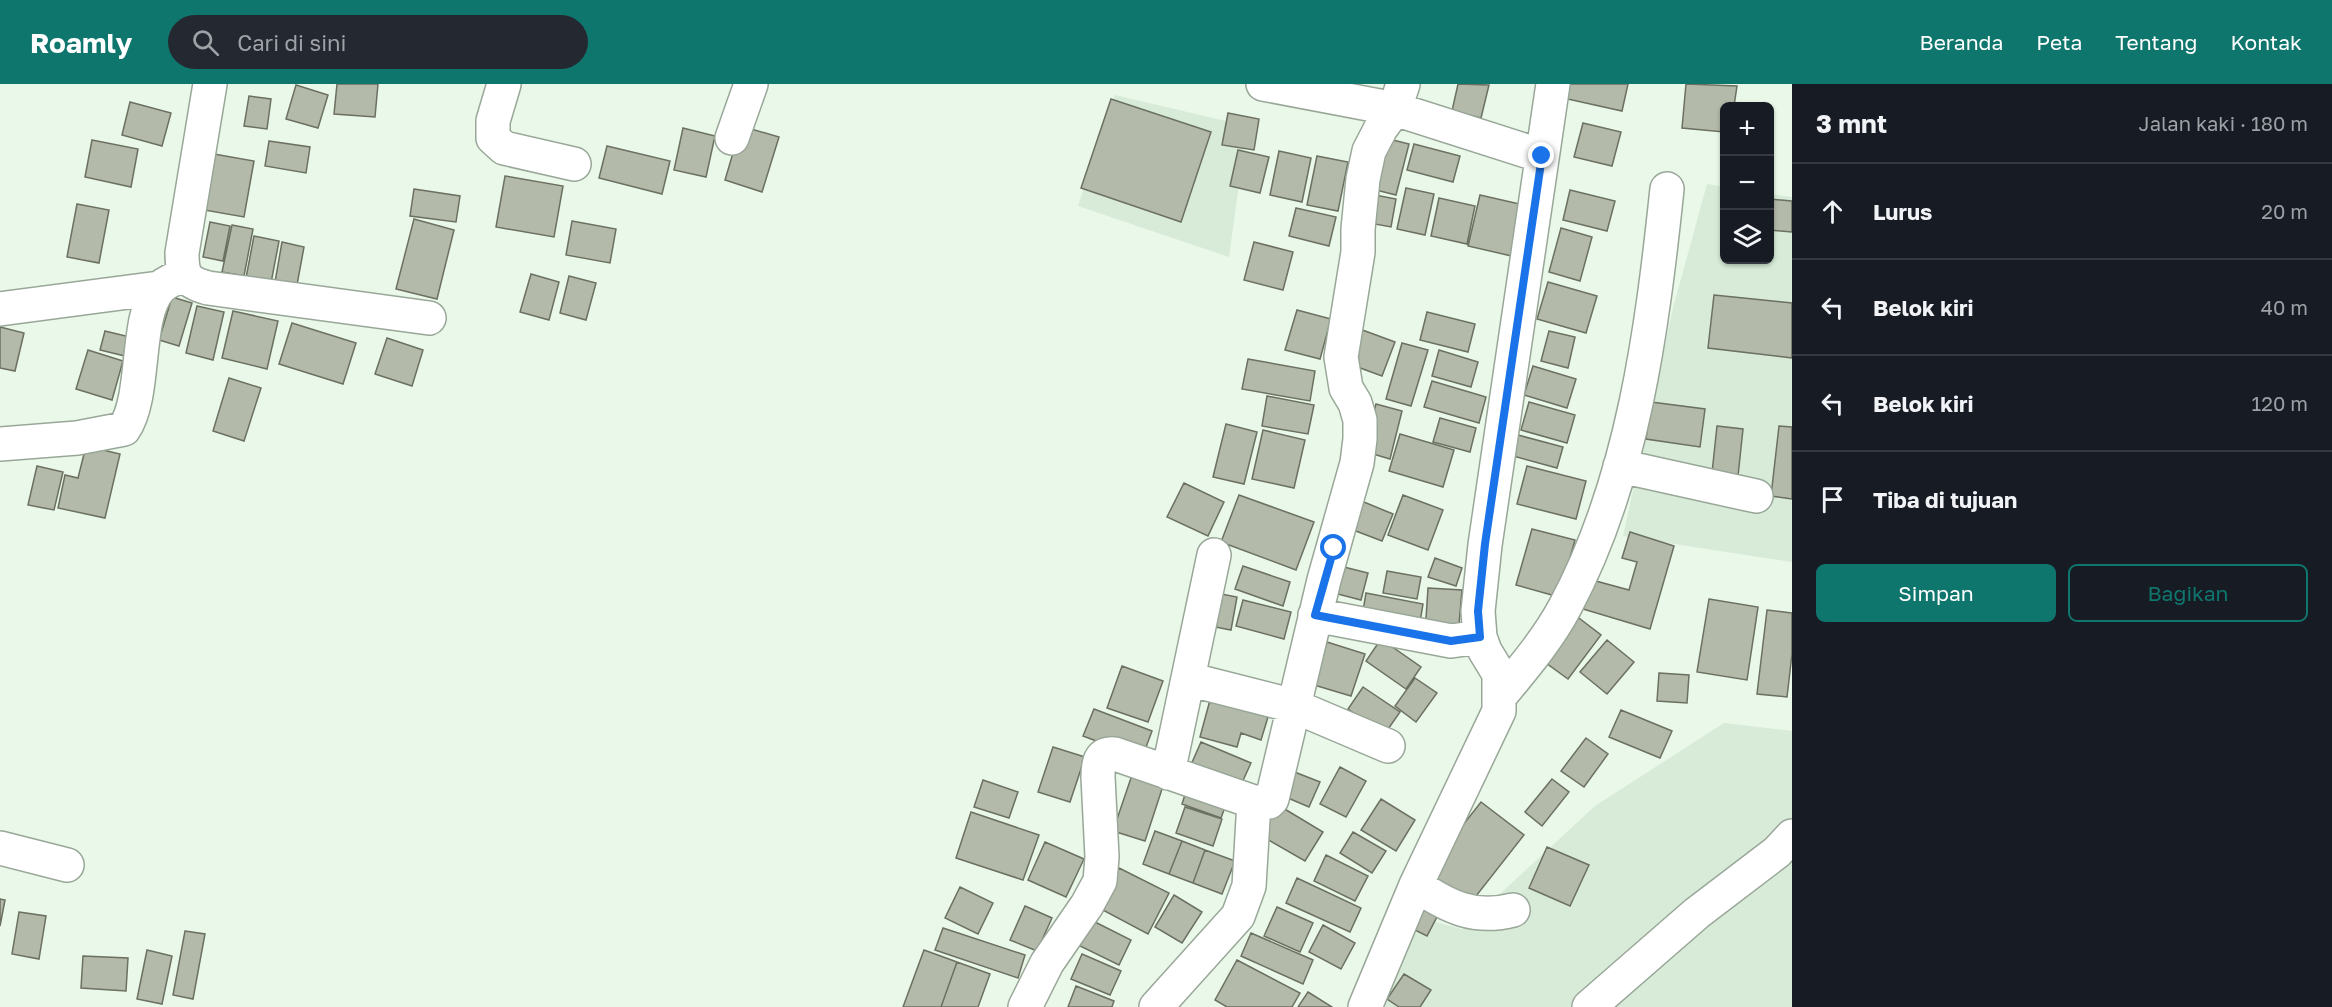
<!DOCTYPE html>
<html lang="id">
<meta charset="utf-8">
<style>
body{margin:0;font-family:"Golos Text",sans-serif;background:#242831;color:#f1f3f6}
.controls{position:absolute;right:18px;top:18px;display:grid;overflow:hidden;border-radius:9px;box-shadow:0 2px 4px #0004}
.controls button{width:54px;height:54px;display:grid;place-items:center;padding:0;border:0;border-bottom:2px solid #363941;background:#171b24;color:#f1f3f6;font:30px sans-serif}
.stop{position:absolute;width:18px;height:18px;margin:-14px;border:4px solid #1a73e8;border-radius:50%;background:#fff}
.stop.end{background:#1a73e8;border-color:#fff;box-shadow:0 2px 6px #0008}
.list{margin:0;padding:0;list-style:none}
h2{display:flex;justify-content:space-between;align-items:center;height:78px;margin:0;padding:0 24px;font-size:26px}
h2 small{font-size:20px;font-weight:400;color:#9ea1a6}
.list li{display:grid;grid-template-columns:39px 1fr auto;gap:18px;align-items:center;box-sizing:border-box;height:96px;padding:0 24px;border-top:2px solid #363941}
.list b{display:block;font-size:22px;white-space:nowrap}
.list em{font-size:20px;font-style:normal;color:#9ea1a6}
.actions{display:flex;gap:12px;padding:18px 24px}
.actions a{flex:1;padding:14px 0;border:2px solid #0f766e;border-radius:9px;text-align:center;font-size:21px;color:#0f766e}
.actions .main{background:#0f766e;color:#fff}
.icon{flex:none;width:33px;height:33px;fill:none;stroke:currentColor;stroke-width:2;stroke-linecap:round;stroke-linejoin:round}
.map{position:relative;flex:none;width:1792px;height:923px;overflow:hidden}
header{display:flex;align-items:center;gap:36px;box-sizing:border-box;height:84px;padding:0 30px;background:#0f766e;color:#fff}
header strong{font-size:28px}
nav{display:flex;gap:33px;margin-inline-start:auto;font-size:21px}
.search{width:420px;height:54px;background:#242831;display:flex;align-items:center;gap:15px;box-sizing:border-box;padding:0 21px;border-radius:33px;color:#9ea1a6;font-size:22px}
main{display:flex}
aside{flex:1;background:#171b24}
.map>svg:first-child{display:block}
.built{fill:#d7ebd8}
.building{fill:#b4baaa;stroke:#6b7061;stroke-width:1.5}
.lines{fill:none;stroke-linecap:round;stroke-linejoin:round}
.minor-casing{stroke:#99a799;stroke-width:36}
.minor{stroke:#fff;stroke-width:33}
.route{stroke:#1a73e8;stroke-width:8}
</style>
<header>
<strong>Roamly</strong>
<div class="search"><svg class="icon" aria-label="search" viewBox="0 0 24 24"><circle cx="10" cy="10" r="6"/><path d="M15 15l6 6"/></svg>Cari di sini</div>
<nav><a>Beranda</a><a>Peta</a><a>Tentang</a><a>Kontak</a></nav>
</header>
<main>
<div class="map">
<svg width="1792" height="923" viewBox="0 0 1792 923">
<rect width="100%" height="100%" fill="#e9f8e9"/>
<path class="built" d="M1115,11L1247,42L1229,173L1078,122Z
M1707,100L1724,103V176H1770V110L1792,113V478L1623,452L1673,224Z
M1724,639L1792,647V923H1365L1401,829L1462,845L1595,722Z"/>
<path class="building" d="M337,0H378L375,33L334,30Z
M1458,0L1489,1L1481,34L1452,27Z
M1566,0H1628L1622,27L1563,14Z
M1686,0L1737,2L1734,22H1724V48L1682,44Z
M296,1L328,11L318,44L286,35Z
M249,12L271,15L267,45L244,42Z
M1111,15L1211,48L1181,138L1081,104Z
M130,18L171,29L162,62L122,51Z
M1228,29L1259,35L1254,66L1222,61Z
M1583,39L1621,48L1612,82L1574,73Z
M741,42L779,53L762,108L725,96Z
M683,44L715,52L706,93L674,86Z
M1381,53L1409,60L1396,111L1368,104Z
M92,56L138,65L131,103L85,93Z
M269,57L310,63L306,89L265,82Z
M1414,60L1460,72L1453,98L1407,86Z
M607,62L670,77L662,110L599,94Z
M1238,66L1269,73L1260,109L1230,102Z
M1279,67L1311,74L1302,118L1270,111Z
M214,70L254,77L244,133L204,126Z
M1317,72L1348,78L1338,127L1307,121Z
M505,92L563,102L554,153L496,143Z
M1406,104L1434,110L1425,151L1397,145Z
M414,105L460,112L456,138L410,132Z
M1570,106L1615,117L1607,147L1563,136Z
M1370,110L1396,115L1391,143L1364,138Z
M1480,111L1528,122L1516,173L1468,162Z
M1439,114L1475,122L1467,160L1431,152Z
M1770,115L1792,117V148L1770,146Z
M77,120L109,126L99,179L67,173Z
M1296,124L1336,133L1329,162L1289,152Z
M414,135L454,146L437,215L396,205Z
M572,137L616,145L610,179L566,171Z
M210,138L230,142L223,177L203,173Z
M232,141L253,145L244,192L222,188Z
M1561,144L1592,153L1580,197L1549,188Z
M254,152L279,157L271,199L246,194Z
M282,158L304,163L297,201L275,198Z
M1254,158L1293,168L1283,206L1244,196Z
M531,190L559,198L549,236L520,228Z
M569,192L596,199L586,236L560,229Z
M1548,198L1597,212L1586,249L1537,235Z
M1714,211L1792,219V274L1708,264Z
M172,213L192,219L179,262L159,256Z
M197,222L224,228L213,276L186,269Z
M1297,226L1331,235L1320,275L1285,266Z
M233,227L278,237L267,285L222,274Z
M1427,228L1475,240L1468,268L1420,256Z
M292,239L356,259L343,300L279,280Z
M0,243L24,249L15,287L0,284Z
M1357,244L1395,258L1382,292L1344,278Z
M105,247L134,254L129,273L100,266Z
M1549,247L1575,253L1568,284L1541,277Z
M387,254L423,266L412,302L375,290Z
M1402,259L1428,266L1411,322L1386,315Z
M88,266L123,277L112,316L76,305Z
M1439,266L1478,278L1471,303L1432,292Z
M1248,275L1315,287L1310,317L1242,305Z
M1533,282L1576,295L1567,324L1524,311Z
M229,294L261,304L244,357L213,347Z
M1432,297L1486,313L1479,339L1424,323Z
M1267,312L1314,321L1308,350L1262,342Z
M1529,318L1575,331L1567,359L1521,346Z
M1651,318L1705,325L1700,363L1646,355Z
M1376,320L1402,327L1390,375L1363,367Z
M1440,334L1476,344L1470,368L1433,358Z
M1226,340L1257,348L1244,400L1213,393Z
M1717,342L1743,345L1738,392L1712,389Z
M1779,342L1792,343V415L1771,412Z
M1263,346L1305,356L1294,404L1252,395Z
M1400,350L1454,366L1443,403L1389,387Z
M1518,351L1563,363L1557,384L1513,372Z
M86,362L120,370L105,434L58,424L65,391L78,394Z
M37,382L63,388L54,426L28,421Z
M1527,382L1586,397L1576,435L1517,420Z
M1184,399L1224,418L1208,452L1167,433Z
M1239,411L1314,438L1296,486L1221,458Z
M1403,411L1443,426L1428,466L1388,451Z
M1359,416L1393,430L1382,457L1348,444Z
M1532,445L1575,456L1559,513L1516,501Z
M1630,448L1674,462L1650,545L1583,525L1592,496L1629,506L1637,478L1622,474Z
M1435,474L1462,484L1456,502L1428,493Z
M1336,481L1368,489L1361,516L1330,508Z
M1243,482L1290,498L1283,522L1235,505Z
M1387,487L1421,493L1417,515L1383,509Z
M1428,504L1462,506L1458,552L1425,550Z
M1216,509L1237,513L1231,546L1210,542Z
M1366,509L1423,520L1419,544L1362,533Z
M1709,515L1758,523L1747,596L1697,588Z
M1243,516L1291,528L1284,555L1236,542Z
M1767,526L1792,529V570L1787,613L1757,610Z
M1575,531L1601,551L1568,595L1542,576Z
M1381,555L1421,583L1406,605L1366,577Z
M1607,556L1634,578L1607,610L1580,588Z
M1327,558L1365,570L1351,612L1314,601Z
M1122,582L1163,597L1148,638L1107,624Z
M1659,589L1689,591L1687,619L1657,617Z
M1415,594L1437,609L1416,638L1395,622Z
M1363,603L1400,628L1384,651L1348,625Z
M1210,616L1268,633L1261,656L1241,649L1237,663L1200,653Z
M1094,625L1152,647L1142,674L1083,652Z
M1621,626L1672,647L1660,674L1609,653Z
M1586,654L1608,670L1584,703L1561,687Z
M1201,658L1251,679L1240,703L1190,683Z
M1053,663L1085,673L1070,718L1038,708Z
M1340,683L1366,697L1346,733L1320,720Z
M1292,687L1320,698L1309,723L1281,711Z
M1132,691L1163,702L1145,757L1113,747Z
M1552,695L1569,708L1542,742L1525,728Z
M983,696L1018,708L1009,734L974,723Z
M1189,698L1229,712L1221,734L1182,720Z
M1381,715L1415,736L1396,767L1361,746Z
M1481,718L1524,751L1469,821L1426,788Z
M1278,721L1323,748L1305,777L1260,751Z
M1185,723L1222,735L1213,762L1176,749Z
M971,728L1039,751L1023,796L956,774Z
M1155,747L1182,757L1169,790L1143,780Z
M1353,748L1386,767L1372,789L1340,769Z
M1182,757L1205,766L1193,799L1169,790Z
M1045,758L1084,775L1066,813L1028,796Z
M1547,763L1589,781L1570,822L1529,804Z
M1205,766L1235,777L1222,810L1193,799Z
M1326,771L1368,792L1355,817L1314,797Z
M1119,784L1169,809L1148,850L1099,824Z
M1297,794L1361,824L1350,848L1286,819Z
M960,803L993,819L978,850L945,834Z
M1174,811L1202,828L1182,859L1155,843Z
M0,815L5,816L0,842Z
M1417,818L1439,829L1427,852L1405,841Z
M1025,822L1052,834L1037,867L1010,856Z
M1277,823L1313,839L1300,868L1264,852Z
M19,828L46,832L39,875L12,870Z
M1093,837L1131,856L1119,881L1080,862Z
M1323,841L1355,859L1341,885L1309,868Z
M943,844L1025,871L1018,894L935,866Z
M185,847L205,850L193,915L173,911Z
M1251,849L1313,876L1303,900L1241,872Z
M147,866L172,872L162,920L137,915Z
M924,866L957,878L941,923H903Z
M1082,870L1121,887L1110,911L1071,895Z
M83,872L128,874L126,907L81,904Z
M1237,876L1300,909L1292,923H1227L1215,916Z
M957,878L990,890L978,923H941Z
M1404,890L1431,906L1420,923H1399L1387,915Z
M1076,902L1114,917L1112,923H1068Z
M1308,908L1332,923H1298Z"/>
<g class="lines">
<g class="minor-casing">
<path id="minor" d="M210,0L182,169C182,192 186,198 208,204L429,234
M504,0L493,37V54L504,64L574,80
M1263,0L1395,25L1542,72
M732,54L751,0
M0,225L159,204
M0,360L77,354L124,345C147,311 134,232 160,204C167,197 176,194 185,192
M1620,382L1756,412
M1315,531L1451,557L1480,553
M1188,595L1294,622L1388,662
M1501,611C1524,583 1548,555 1565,523C1633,396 1652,247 1667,105
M1168,689L1214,471
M0,764L67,781
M1416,801C1448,823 1475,836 1513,826
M1025,923L1047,879L1087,821L1100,797L1102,773L1098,693C1098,680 1099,668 1115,670L1254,718H1269L1272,715L1324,496L1357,379L1360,355V336L1355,319L1346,304L1341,273L1358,168V145L1363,95L1369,67L1381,44L1395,25L1403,0
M1156,923L1238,832L1249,802L1254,718
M1365,923L1416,801L1499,627V590L1485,567L1480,553L1478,527L1485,461L1553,0
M1589,923L1697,829L1777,768L1792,752"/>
</g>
<use href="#minor" class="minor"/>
</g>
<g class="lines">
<path class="route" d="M1334,464L1315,531L1451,557L1480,553L1478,527L1485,460L1542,72"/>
</g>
</svg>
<div class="controls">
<button>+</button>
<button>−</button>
<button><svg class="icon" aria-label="layers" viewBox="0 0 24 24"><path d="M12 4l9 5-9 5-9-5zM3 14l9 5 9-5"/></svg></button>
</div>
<div class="stop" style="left:1334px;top:464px"></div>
<div class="stop end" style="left:1542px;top:72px"></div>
</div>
<aside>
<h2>3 mnt<small>Jalan kaki · 180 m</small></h2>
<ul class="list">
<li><svg class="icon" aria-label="ahead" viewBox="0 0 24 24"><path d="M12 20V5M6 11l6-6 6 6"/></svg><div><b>Lurus</b></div><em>20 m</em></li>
<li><svg class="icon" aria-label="left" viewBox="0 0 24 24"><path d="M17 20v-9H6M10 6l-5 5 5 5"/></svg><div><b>Belok kiri</b></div><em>40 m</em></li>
<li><svg class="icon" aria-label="left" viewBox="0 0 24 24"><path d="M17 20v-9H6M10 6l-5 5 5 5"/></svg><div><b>Belok kiri</b></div><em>120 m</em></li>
<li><svg class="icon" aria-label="arrive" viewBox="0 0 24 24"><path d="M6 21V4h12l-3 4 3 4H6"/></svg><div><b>Tiba di tujuan</b></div></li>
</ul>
<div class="actions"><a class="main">Simpan</a><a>Bagikan</a></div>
</aside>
</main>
